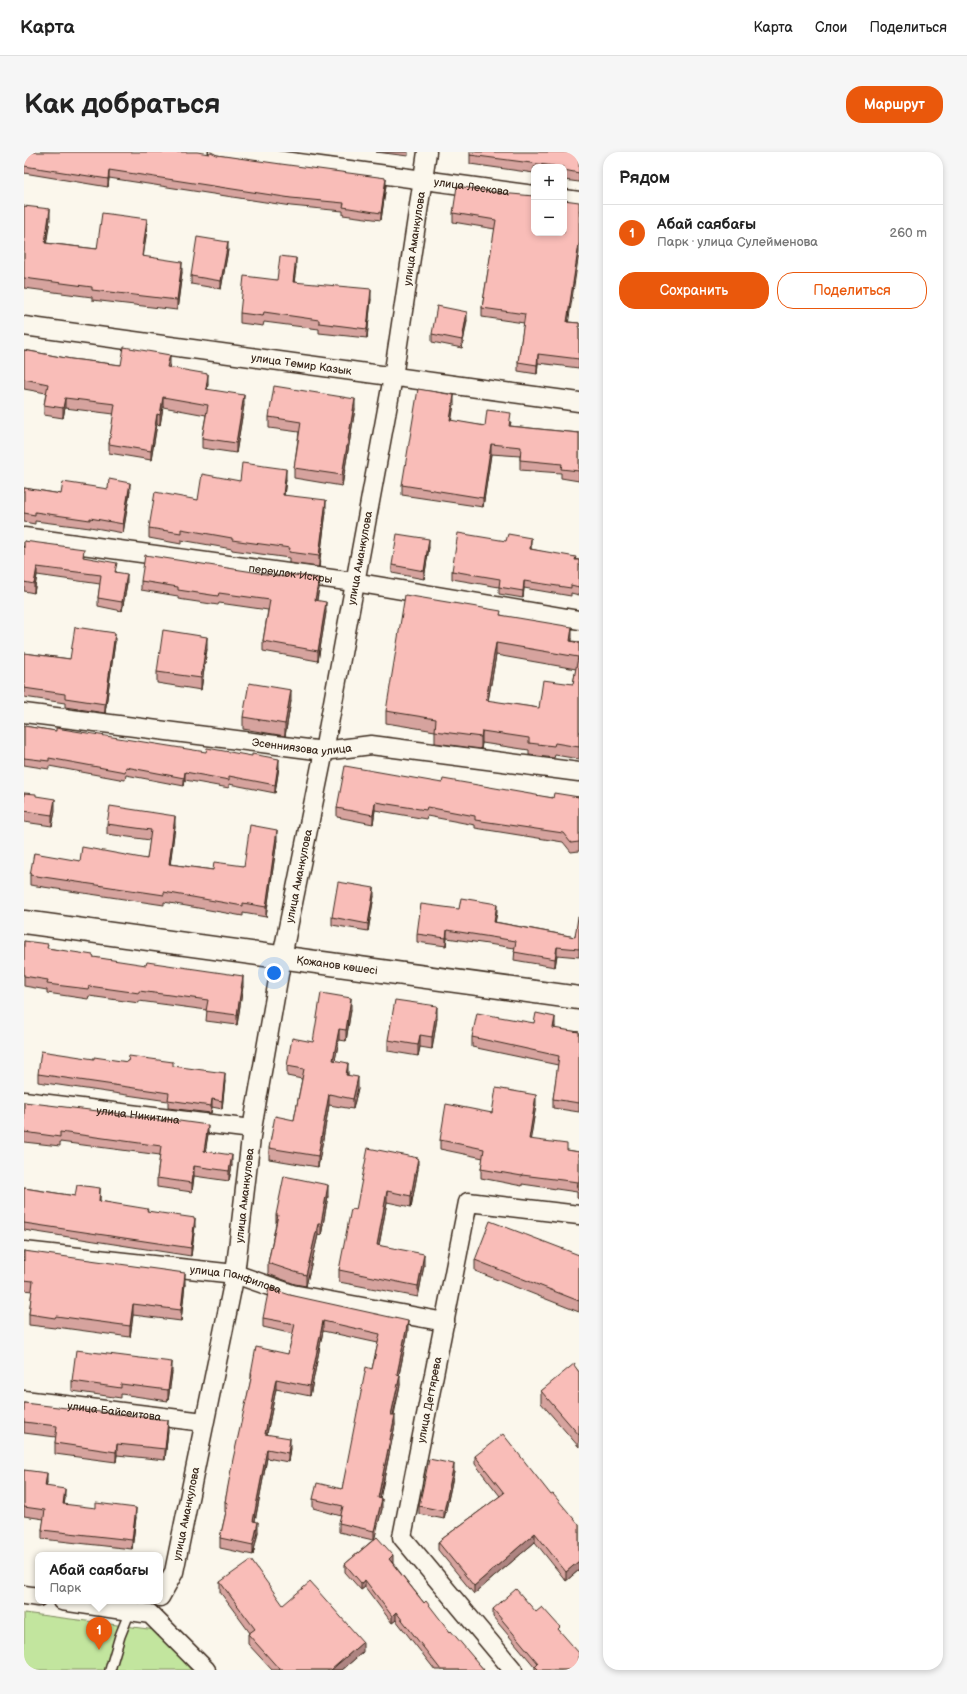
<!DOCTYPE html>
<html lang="ru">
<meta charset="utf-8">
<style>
body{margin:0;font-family:"Balsamiq Sans",sans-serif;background:#f6f6f6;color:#222}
.controls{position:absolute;right:12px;top:12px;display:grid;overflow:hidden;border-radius:8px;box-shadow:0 2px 6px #0003}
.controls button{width:36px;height:36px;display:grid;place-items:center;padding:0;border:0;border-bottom:1px solid #e0e0e0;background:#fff;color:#222;font:20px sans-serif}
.you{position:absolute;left:250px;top:821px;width:14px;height:14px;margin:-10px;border:3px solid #fff;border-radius:50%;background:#1a73e8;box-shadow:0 0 0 6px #1a73e833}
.badge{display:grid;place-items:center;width:26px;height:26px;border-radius:50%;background:#ea580c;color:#fff;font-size:13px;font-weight:700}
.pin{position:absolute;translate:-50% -33px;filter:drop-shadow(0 1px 2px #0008)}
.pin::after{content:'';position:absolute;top:21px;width:14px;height:12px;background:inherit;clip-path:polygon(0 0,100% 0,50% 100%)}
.popup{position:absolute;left:11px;top:1400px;width:128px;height:52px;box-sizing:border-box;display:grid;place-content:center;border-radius:8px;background:#fff;filter:drop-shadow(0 1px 3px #0005);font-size:13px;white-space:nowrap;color:#767676}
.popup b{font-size:15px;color:#222}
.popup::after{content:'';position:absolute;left:50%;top:100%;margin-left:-8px;border:8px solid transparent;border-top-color:#fff}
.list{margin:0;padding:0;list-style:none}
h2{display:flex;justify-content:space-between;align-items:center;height:52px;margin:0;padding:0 16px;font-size:17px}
h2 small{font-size:13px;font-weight:400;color:#767676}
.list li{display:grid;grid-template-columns:26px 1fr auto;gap:12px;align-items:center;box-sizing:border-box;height:56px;padding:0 16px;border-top:1px solid #e0e0e0}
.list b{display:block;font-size:15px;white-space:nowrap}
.list p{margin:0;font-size:13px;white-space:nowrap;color:#767676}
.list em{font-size:13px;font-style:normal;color:#767676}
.actions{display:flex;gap:8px;padding:12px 16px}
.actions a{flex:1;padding:9px 0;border:1px solid #ea580c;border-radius:16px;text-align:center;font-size:14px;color:#ea580c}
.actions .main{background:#ea580c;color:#fff}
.map{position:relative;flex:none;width:555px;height:1518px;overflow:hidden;border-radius:16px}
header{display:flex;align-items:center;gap:24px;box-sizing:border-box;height:56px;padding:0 20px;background:#fff;border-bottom:1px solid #e0e0e0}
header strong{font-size:19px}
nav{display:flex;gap:22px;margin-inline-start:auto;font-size:14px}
.intro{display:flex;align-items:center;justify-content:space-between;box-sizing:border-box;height:96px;padding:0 24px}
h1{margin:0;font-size:28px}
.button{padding:10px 18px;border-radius:16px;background:#ea580c;color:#fff;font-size:14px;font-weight:700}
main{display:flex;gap:24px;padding:0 24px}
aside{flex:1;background:#fff;border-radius:16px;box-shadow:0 2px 6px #0003}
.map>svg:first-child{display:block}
.green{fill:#c2e59e;stroke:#7e885e}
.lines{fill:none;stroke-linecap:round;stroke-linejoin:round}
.service-casing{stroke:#3b2a1e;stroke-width:12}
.minor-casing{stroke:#3b2a1e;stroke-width:21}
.secondary-casing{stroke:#3b2a1e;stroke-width:25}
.service{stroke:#fbf7ec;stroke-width:9}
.minor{stroke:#fbf7ec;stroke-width:18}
.secondary{stroke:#fbf7ec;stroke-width:22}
.wall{fill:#d6a39e;stroke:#3b2a1e;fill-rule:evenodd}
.shaded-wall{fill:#ae8481;stroke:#3b2a1e}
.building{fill:#f9bdb8;stroke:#3b2a1e;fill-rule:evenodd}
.labels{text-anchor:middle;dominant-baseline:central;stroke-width:4;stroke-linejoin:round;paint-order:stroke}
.street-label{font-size:11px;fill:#3b2a1e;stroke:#fbf7ec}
</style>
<header>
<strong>Карта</strong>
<nav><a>Карта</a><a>Слои</a><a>Поделиться</a></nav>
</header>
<div class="intro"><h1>Как добраться</h1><a class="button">Маршрут</a></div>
<main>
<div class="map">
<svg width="555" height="1518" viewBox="0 0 555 1518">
<rect width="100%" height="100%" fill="#fbf7ec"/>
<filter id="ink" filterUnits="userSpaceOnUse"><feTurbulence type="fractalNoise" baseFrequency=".025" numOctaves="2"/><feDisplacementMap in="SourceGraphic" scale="8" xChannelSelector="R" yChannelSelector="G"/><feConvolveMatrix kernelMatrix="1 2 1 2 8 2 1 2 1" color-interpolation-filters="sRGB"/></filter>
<g filter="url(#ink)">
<path class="green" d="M0,1461L132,1478L167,1518H0Z"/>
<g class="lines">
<g class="service-casing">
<path id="service" d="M86,1518L96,1484L106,1459"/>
</g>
<g class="minor-casing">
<g id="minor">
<path id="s1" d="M194,0L510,43"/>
<path d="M540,47L555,49"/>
<path id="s2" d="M0,174L555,250"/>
<path id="s3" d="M0,385L330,430L555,468"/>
<path id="s4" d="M0,561L300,599L347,593L555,620"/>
<path id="s5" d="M0,949L228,977"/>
<path id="s6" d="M0,1099L211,1122L268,1142L421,1170"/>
<path id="s7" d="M0,1248L180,1270"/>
<path d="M0,1443L14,1445"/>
<path id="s8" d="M136,1445L150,1420L211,1122L228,977L258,805L300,599L369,225L403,0"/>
<path d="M38,1449L126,1462L182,1518"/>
<path id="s9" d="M489,1518L378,1385L444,1050L555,1063"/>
</g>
</g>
<g class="secondary-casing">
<g id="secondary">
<path id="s10" d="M0,770L555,846"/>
</g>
</g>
<use href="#service" class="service"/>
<use href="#minor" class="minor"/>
<use href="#secondary" class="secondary"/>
</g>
<path class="wall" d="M0,0L193,3L362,33L357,68L319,63V59L267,54L85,26L84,35L0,21Z
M352,0H384V4Z
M555,0V30L540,28V15H510V21L446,12V3Z
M476,41L544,170L555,171V216L514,211L513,222L494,219V210L500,171L458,165V156L471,77L429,70V61Z
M0,54L26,67L22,91L73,97L123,77L119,104L158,120L153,158L68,148V145L0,136Z
M204,98L197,137L167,132V124Z
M272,115L270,130L347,147L343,186L295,181V177L240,170L239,174L216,171V161L253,128Z
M443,168L438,196L408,190V182Z
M0,198L47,207L97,213L146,212L145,216L184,232L183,237L220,253L212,301L178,296V286L182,263L139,255L136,273L133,272L127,308L85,301V292L90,262L41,256L39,266L20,263V253L22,241L0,237Z
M430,252L427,269L461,274L487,270L486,274L555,281V329L537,326V321L496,318V304L467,302L459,355L378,343V333Z
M331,257L318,334L270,326V316L275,280L245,276V265Z
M262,327L260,343L302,359L295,415L265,411V406L208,398V397L157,388V392L125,386V376L174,348L216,329Z
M0,336L37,342L84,337L106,339L99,381L66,375V376L11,369V372L0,370Z
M0,389L60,405L93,420L103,431L98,459L74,454V446L76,432L13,423L10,441L0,439Z
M482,389L507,394V397L555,408V443L547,441V444L500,436L499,446L475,442V435L428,427V419Z
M405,395L400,427L368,421V413Z
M117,429L295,436L293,448L302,460L294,509L239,499V489L244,458L195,451L194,453L154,447V444L117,438Z
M477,463L548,486V489L555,490V607L531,603L530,606L505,603V598L458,591L457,597L411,591V579L362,571V559ZM472,503L552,517L549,532L515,556L464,549Z
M91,490L81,561L41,555V551L0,545V501L46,507Z
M183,497L177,538L133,531V520Z
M267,549L261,584L219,577V565Z
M0,574L255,615L251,641L205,632V636L161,628L160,634L102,623L101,628L25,614V617L0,613Z
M418,631L529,646L555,645V699L547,700L539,690L451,676V673L403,664L402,667L351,658L349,672L313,665V656Z
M0,641L31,659L28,674L0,670Z
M83,672L151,674L146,712L189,718L220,714L253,688L242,765L219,761V764L140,750V753L6,733V723L56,709L123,707L126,688L83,682Z
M350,744L344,779L308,773V765Z
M435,757L473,760L471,770L551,785L555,765V805L533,803L531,815L490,808L491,796L423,786L422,794L393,790V782Z
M0,789L24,796L69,805L219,834L213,873L182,869L183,858L115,849V851L65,844L64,847L23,841V838L0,834Z
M327,857L322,889L315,888L311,908L324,921V923L334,936L329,957L305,953L294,1015L245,1007V996L270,968L278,927L263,924V914L289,890Z
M413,866L408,897L396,895L394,904L364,899V888Z
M510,871L531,874V877L555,880V960L529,956V947L534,913L448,895V885Z
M70,907L104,910L149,915L201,929L198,957L188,955L187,961L144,956V949L14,930V922Z
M0,950L184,982L181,999L208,1013L205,1029L170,1024L168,1040L133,1035V1026L136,1003L36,990V994L0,990Z
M512,953L506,988L543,998L555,1000V1047L553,1046V1040L498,1032V1034L457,1026V1017L459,1006L416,997V988L468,961Z
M394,1017L387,1055L363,1050L355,1093L400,1113L394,1145L315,1130V1118L332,1058Z
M0,1036L51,1044H76V1049L124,1059L171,1074L167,1104L0,1078Z
M304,1044L297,1084L294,1083L282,1134L271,1132L244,1122V1111L252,1071V1063Z
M0,1099L161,1132L157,1169L109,1163L106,1185L32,1175L31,1176L5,1173V1162L8,1139L0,1138Z
M555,1103V1160L451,1119V1108Z
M266,1143L384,1179L375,1223L376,1233L370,1263L371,1273L356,1347L358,1357L350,1387L400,1451L460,1518H411L372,1468L368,1471L341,1435L337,1438L321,1420V1412L349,1388L315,1380V1371L317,1364L289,1356V1347L318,1337L348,1217L354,1191L299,1179L286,1244L252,1237L243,1282L266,1296L264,1310L243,1306L231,1369L234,1380L229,1403L196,1396V1386L202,1360H201V1350L227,1227V1222L264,1202L269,1182L239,1175V1166Z
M551,1215L555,1220V1295L517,1251V1239Z
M148,1220L144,1249L97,1242V1246L48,1239V1229Z
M0,1251L144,1278L141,1308L93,1303L92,1310L31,1302V1291L32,1285L0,1281Z
M451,1304L527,1343L555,1373V1418L542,1429L511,1390L450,1442L414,1398V1390L476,1344L451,1312Z
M0,1318L23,1330L22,1335L41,1346L40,1353L112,1365L108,1397L18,1387V1378L20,1367L0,1364Z
M430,1320L420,1367L395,1362V1354Z
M196,1430L339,1500L318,1518H248L224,1492V1482L226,1481L196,1440Z
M469,1457L512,1460L536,1479L555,1518H511V1515L469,1465Z"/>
<path class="shaded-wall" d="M85,18V26L84,35V27Z
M362,26V33L357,68V61Z
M26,57V67L21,101V91Z
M123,67V77L118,114V104Z
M204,90V98L197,137V129Z
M555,92V101L543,179V170Z
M272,106V115L269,139V130Z
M158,110V120L153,158V148Z
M347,137V147L343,186V177Z
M443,160V168L438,196V188Z
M514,202V211L513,222V213Z
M146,203V212L143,225V215Z
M184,222V232L182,247V237Z
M220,243V253L212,301V291Z
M430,243V252L426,278V268Z
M139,245V255L136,273V263Z
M41,246V256L39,266V256Z
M331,247V257L318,334V323Z
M133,262V272L127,308V299Z
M467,292V302L459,355V346Z
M262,317V327L259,353V343Z
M106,331V339L99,381V372Z
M302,348V359L295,415V404Z
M507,386V394L506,405V397Z
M405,387V395L400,427V419Z
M13,415V423L10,441V432Z
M103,422V431L98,459V450Z
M295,426V436L291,458V448Z
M500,429V436L499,446V439Z
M302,450V460L294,509V499Z
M548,475V486L546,501V489Z
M91,481V490L81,561V552Z
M183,485V497L177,538V526Z
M472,491V503L462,560V548Z
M267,538V549L261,584V572Z
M458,579V591L457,597V585Z
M255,607V615L251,641V633Z
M161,620V628L160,634V626Z
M31,647V659L28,674V663Z
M351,650V658L349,672V663Z
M151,664V674L145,722V712Z
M253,678V688L242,765V755Z
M350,736V744L344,779V772Z
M473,752V760L470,778V770Z
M423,778V786L422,794V786Z
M533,795V803L531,815V807Z
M219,824V834L213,873V863Z
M327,846V857L322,889V878Z
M413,854V866L408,897V885Z
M531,865V874L529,886V876Z
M315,877V888L309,918V908Z
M396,883V895L394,904V893Z
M324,911V921L322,933V923Z
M201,921V929L198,957V949Z
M334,925V936L329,957V947Z
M305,942V953L294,1015V1004Z
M512,943V953L505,997V987Z
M188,947V955L187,961V954Z
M184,973V982L180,1009V999Z
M208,1003V1013L205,1029V1019Z
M394,1006V1017L387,1055V1044Z
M170,1014V1024L168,1040V1031Z
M304,1033V1044L297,1084V1072Z
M76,1036V1044L75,1057V1049Z
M363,1039V1050L353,1104V1093Z
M171,1066V1074L167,1104V1096Z
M294,1072V1083L282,1134V1123Z
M400,1102V1113L394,1145V1134Z
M161,1121V1132L157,1169V1158Z
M109,1152V1163L106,1185V1174Z
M299,1169V1179L286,1244V1234Z
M384,1169V1179L373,1232V1222Z
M148,1210V1220L144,1249V1238Z
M376,1223V1233L367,1272V1263Z
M252,1227V1237L241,1291V1282Z
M371,1263V1273L354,1356V1346Z
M144,1268V1278L141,1308V1297Z
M266,1286V1296L264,1310V1301Z
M93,1292V1303L92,1310V1300Z
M243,1297V1306L229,1379V1369Z
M430,1312V1320L420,1367V1359Z
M23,1321V1330L21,1344V1334Z
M41,1337V1346L39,1362V1352Z
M358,1347V1357L350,1389V1379Z
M112,1356V1365L108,1397V1388Z
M234,1370V1380L229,1403V1393Z
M511,1381V1390L450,1442V1434Z
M369,1403V1411L365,1407Z
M555,1409V1418L542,1429V1420Z
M341,1428V1435L337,1438V1431Z
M372,1460V1468L368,1471V1464Z
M339,1490V1500L318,1518H307Z"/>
<path class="building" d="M0,0H173L185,2L186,0H187L193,3L257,12L362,26L357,61L319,55L320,51L267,46L85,18L84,27L0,14Z
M446,0H555V21L540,18V15H530V14L446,3Z
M433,34L476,41L510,44V81H540V48L555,50V92L543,170L555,171V207L514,202L513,213L494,210L501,162L458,156L472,68L429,61Z
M0,54L26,57L21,91L73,97L78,61L123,67L118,104L158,110L153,148L68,138V135L0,126Z
M173,85L204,90L197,129L167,124Z
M256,104L272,106L269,130L347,137L343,177L295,171V168L240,160L239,164L216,161L220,124L253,128Z
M413,154L443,160L438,188L408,182Z
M100,195L146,203L143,215L184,222L182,237L220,243L212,291L178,286L184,253L139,245L136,263L133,262L127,299L85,292L91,252L41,246L39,256L20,253L24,232L0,227V198L47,207L97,213Z
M250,234L331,247L318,323L270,316L277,270L245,265Z
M394,237L430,243L426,268L461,274L463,258L487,261L485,274L555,281V319L537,317L538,312L496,308L497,295L467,292L459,346L378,333Z
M218,311L262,317L259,343L302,348L295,404L265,400L266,396L208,388V386L157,377V381L125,376L131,340L174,348L178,322L216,329Z
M85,327L106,331L99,372L66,366V368L11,360V363L0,361V336L37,342L39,330L84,337Z
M434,381L482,389L484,382L507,386L506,397L552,405L551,408H555V435L547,433V436L500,429L499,439L475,435L476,427L428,419Z
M373,382L405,387L400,419L368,413Z
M0,389L60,397L59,405L93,411L91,420L103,422L98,450L74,446L77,423L13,415L10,432L0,430Z
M121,403L261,425L262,422L295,426L291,448L302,450L294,499L239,489L246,448L195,441L194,444L154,438V435L117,429Z
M381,443L477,459L476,463L548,475L546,489L555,491V595L531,591L530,594L505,591V586L458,579L457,585L411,579L412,567L362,559ZM472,491L554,505L549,532L519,528L515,556L462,548Z
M51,475L91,481L81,552L41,546V542L0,536V501L46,507Z
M139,478L183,485L177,526L133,520Z
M225,531L267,538L261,572L219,565Z
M0,574L32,579V576L182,600L183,596L228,604V602L255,607L251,633L205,624V628L161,620L160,626L102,615L101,620L25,606V609L0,606Z
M321,614L418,631L419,627L529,646L530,641L555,645V690L547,691L539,681L451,668V664L403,655L402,658L351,650L349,663L313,656Z
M0,641L12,642V644L31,647L28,663L0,659Z
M86,654L151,664L145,712L189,718L190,710L220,714L226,673L253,678L242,755L219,751V754L140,740V743L6,723L10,701L56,709L58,695L123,707L127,678L83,672Z
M314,730L350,736L344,772L308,765Z
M437,746L473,752L470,770L551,785L554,765H555V797L533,795L531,807L490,800L492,789L423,778L422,786L393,782L397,752L435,757Z
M0,789L24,792L23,796L69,803V805L122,813L123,810L219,824L213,863L182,859L184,848L115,839V841L65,834L64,837L23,832L24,828L0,824Z
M297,841L327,846L322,878L315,877L309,908L324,911L322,923L334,925L329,947L305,942L294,1004L245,996L251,964L270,968L280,917L263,914L268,886L289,890Z
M371,848L413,854L408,885L396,883L394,893L364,888Z
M453,861L510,871L512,861L531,865L529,876L555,880V951L529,947L535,904L448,885Z
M17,899L70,907V905L104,910L105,904L149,910V914L201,921L198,949L188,947L187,954L144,948L145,941L14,922Z
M472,936L512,943L505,987L543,992V998L555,1000V1037H553L554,1030L498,1023V1024L457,1017L460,997L416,988L422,952L468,961Z
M0,950L90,961L141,969V967L184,973L180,999L208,1003L205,1019L170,1014L168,1031L133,1026L137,994L36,980V985L0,980Z
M344,996L394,1006L387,1044L363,1039L353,1093L400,1102L394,1134L315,1118L327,1057L332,1058Z
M260,1024L304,1033L297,1072H294L282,1123L271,1120L244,1111L254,1063H252Z
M53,1033L76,1036L75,1049L124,1057L123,1059L171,1066L167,1096L0,1071V1036L51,1044Z
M466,1069L555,1103V1149L451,1108Z
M0,1099L161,1121L157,1158L109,1152L106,1174L32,1164L31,1166L5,1162L9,1129L0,1128Z
M245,1136L266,1143L384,1169L373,1222L376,1223L367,1263H371L354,1346L358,1347L350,1379L315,1371L319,1354L289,1347L293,1331L318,1337L342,1215L348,1217L356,1182L299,1169L286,1234L252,1227L241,1282L266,1286L264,1301L243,1297L229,1369L234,1370L229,1393L196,1386L204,1351L201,1350L209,1307L228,1222H227L232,1195L264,1202L271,1172L239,1166Z
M52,1198L148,1210L144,1238L97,1232V1236L48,1229Z
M551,1211L550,1213L555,1220V1283L517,1239Z
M0,1251L144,1268L141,1297L93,1292L92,1300L31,1291L33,1274L0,1270Z
M479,1282L527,1343L529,1342L555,1373V1409L542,1420L511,1381L450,1434L414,1390L480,1341L451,1304Z
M405,1307L430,1312L420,1359L395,1354Z
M0,1318L23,1321L21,1334L41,1337L39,1352L72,1356V1351L112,1356L108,1388L18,1378L21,1358L0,1355Z
M353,1385L369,1403L365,1407L400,1451L402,1449L426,1480L427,1479L460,1518H417L372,1460L368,1464L341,1428L337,1431L321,1412Z
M227,1408L259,1453L286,1430L339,1490L307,1518H256L224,1482L231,1477L196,1430Z
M492,1437L512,1460L518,1455L536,1475L534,1477L555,1501V1518H515L511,1514L514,1511L469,1457Z"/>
</g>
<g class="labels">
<g class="street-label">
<text stroke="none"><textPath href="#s1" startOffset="256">улица Лескова</textPath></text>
<text stroke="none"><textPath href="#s8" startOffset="1384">улица Аманкулова</textPath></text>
<text stroke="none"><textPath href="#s2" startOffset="280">улица Темир Казык</textPath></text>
<text stroke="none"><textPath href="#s8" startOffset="1060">улица Аманкулова</textPath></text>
<text stroke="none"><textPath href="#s3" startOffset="269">переулок Искры</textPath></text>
<text stroke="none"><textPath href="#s4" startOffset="280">Эсенниязова улица</textPath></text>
<text stroke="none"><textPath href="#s8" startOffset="736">улица Аманкулова</textPath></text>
<text stroke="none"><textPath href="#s10" startOffset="316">Қожанов көшесі</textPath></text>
<text stroke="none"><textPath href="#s5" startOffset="115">улица Никитина</textPath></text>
<text stroke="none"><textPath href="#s8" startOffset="412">улица Аманкулова</textPath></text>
<text stroke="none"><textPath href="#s6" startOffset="214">улица Панфилова</textPath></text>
<text stroke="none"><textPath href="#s9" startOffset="313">улица Дегтярева</textPath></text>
<text stroke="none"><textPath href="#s7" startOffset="91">улица Байсеитова</textPath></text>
<text stroke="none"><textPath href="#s8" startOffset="88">улица Аманкулова</textPath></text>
</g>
</g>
</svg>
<div class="controls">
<button>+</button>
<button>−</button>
</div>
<div class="you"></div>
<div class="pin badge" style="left:75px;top:1498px">1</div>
<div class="popup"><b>Абай саябағы</b>Парк</div>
</div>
<aside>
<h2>Рядом<small></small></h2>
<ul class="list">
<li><span class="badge">1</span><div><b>Абай саябағы</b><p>Парк · улица Сулейменова</p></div><em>260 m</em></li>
</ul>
<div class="actions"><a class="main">Сохранить</a><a>Поделиться</a></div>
</aside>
</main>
